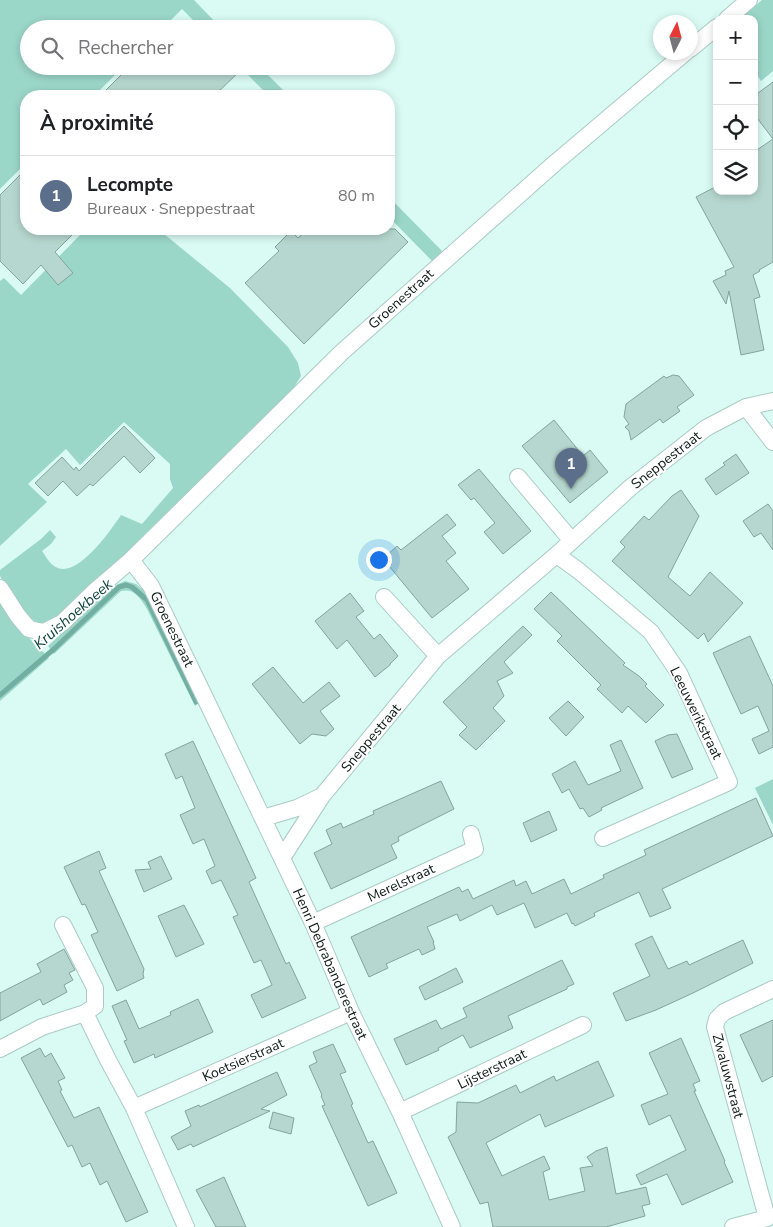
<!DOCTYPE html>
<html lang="fr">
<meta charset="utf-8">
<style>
body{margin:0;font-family:"Nunito Sans",sans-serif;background:#f6f6f6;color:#202124}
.controls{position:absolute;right:15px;top:15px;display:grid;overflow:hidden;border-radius:10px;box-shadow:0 2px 8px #0003}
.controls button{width:45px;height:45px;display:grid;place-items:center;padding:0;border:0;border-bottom:1px solid #e0e0e0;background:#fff;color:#202124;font:25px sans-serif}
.compass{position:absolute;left:653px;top:15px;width:45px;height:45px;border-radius:50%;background:#fff;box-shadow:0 2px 8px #0003;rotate:6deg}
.you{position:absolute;left:378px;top:559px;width:18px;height:18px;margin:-12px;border:4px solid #fff;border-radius:50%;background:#1a73e8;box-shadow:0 0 0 8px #1a73e833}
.badge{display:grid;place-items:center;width:32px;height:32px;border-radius:50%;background:#111827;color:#fff;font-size:16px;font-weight:700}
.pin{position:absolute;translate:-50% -41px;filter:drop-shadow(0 1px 2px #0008)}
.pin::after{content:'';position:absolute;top:26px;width:18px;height:15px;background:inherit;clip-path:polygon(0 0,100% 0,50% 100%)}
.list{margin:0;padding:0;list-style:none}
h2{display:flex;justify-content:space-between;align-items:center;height:65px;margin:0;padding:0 20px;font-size:21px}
h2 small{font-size:16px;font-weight:400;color:#757577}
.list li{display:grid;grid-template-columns:32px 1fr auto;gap:15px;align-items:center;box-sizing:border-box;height:80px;padding:0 20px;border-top:1px solid #e0e0e0}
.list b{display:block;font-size:19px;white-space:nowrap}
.list p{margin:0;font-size:16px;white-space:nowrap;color:#757577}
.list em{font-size:16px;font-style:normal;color:#757577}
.icon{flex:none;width:28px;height:28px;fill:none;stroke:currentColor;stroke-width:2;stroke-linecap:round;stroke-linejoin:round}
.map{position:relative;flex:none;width:773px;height:1227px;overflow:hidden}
.search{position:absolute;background:#fff;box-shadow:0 2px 8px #0003;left:20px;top:20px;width:375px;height:55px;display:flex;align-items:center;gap:12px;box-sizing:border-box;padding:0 18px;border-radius:28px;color:#757577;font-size:19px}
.panel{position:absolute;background:#fff;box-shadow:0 2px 8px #0003;left:20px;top:90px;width:375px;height:145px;border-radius:20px}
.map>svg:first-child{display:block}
.green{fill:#9bd7c9}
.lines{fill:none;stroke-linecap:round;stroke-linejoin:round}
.stream{stroke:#72aea1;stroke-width:5}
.building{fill:#b6d7cf;stroke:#83a39b}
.street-casing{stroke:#aacbc3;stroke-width:18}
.street{stroke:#fff;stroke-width:16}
.labels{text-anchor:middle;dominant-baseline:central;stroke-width:4;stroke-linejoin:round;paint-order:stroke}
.street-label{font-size:14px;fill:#0c1916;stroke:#fff}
.water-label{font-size:15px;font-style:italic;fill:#10463d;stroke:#fff}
</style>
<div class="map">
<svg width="773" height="1227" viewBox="0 0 773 1227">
<rect width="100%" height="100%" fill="#d9fbf3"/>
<path class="green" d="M0,0H194L222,29H202L182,9L162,29H29V66H124L94,96H26V163L0,189Z
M762,0H773V71L761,81L754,70V19H740Z
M239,66H259L289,96H269Z
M389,197L442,251L433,262L389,217Z
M86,229H158L230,288L288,347L298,363L301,376L293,389L63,615C58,618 50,623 45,623C22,623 10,593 0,576V570L41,539L50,530L56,537L51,544L42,551C47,558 50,565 58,568C79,576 111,530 121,515L142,524L173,488L170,479V464L124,422L80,465L66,449L28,484L47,502L0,546V281L4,278L21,295Z
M125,581L136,584L148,594L201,700L195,706L146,607C139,597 134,588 121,591L54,654L48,646L110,588Z
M0,600L15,624L49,658L0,701Z
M773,779V825L755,788Z"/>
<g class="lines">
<path class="stream" d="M0,695L54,649L119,587L126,585L132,587L147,600L196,702"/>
</g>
<path class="building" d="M130,66H245L214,96H100Z
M773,82V139L754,114V96Z
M773,139V262L759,270L760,271L753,275L760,297L754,299L764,350L741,355L729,291L726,304L713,281L726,275L725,271L734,267L696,197L717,186V191H754V152Z
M26,169V229H78L55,252L73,273L58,285L41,265L23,284L0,261V195Z
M308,229H395L408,242L304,344L245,283L279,251L275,247L291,231L298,238Z
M673,375L679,376L694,395L677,407L680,411L663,423L660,419L631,440L629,431L625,427L629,424L624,417L626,404L664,376L666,378Z
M554,420L583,456L590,450L608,472L570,503L522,446Z
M124,426L155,458L140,473L124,456L93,486L90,484L77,496L63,481L48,496L35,483L62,457L74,470L76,467L79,471Z
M736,454L749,473L716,495L705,479L725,465L723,463Z
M479,469L531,531L503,554L484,532L495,523L474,498L471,500L458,485Z
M681,490L699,516L668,577L690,596L710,572L743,603L708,642L704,633L698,639L612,561L625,547L620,542L644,516L649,520L672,496Z
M768,504L773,511V550L761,533L754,537L743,521Z
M447,514L456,525L442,536L456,553L446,561L469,589L432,618L389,566L392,564L385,557L397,546L401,550Z
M551,592L625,663L623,665L639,676L647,684L645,686L664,705L646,723L628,706L622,713L597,689L601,685L557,641L562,636L534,609Z
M350,593L364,611L356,617L374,639L380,634L398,656L390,664V665L375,677L347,640L337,649L315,621Z
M523,626L532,635L504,662L513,673L497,681L504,696L493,708L505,721L476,750L459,735L467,727L443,702Z
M750,636L773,686V747L759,754L752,739L769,731L758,706L741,714L713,653Z
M273,667L303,703L329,682L340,696L320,711L334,729L326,736L312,734L300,744L252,684Z
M568,701L584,717L566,736L549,718Z
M677,734L693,769L672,778L655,741L668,735Z
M621,740L643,788L601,808L602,810L589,817L583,808L580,809L569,789L562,793L552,774L575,761L588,785L621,771L610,745Z
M193,741L256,878L249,882L286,964L289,962L306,998L262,1018L251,995L272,985L261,960L254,963L233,917L238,915L221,880L212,884L206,871L215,866L204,839L193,844L180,815L195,808L182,776L176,779L165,754Z
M441,781L454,809L398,837L399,841L391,845L397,858L331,889L314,853L332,844L326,830L341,823L343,828L374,814L373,811Z
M756,798L773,836L662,889L671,908L650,917L639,892L594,913L595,916L575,926L573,923L572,924L567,913L535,928L524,903L497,915L492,905L460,921L457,914L427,927L434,942H433L435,949L422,955L419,949L386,964L388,968L369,977L351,937L459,887L462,892L468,889L473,899L514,880L516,886L526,881L532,894L564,879L571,894L604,878L603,875L646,855L644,850Z
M549,811L557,830L531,842L523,823Z
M99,851L106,868L99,871L144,969L143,974L144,978L117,991L91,935L98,932L85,904L82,905L64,867Z
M161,856L172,879L144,892L135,870L151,869L148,862Z
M184,905L204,944L176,957L158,916Z
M652,936L668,969L687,961L689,965L743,940L753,963L693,993L656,1010L626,1021L613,993L650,976L635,944Z
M64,949L75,970L69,973L73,980L64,985L67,992L43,1005L40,999L0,1021V993L41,972L37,964Z
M562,960L574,984L567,987V989L508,1016L513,1028L470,1048L463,1035L438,1048L439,1050L406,1065L394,1039L436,1020L441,1029L467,1017L463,1008Z
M456,968L463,982L425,1000L419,987Z
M198,999L213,1032L155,1058L154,1054L134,1063L124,1041L127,1040L112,1006L126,1000L139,1029L171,1015L170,1012Z
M773,1020V1076L762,1082L740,1035Z
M681,1038L700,1081L693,1084L696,1091H694L725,1161L724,1162L733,1182L682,1205L667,1174L641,1185L636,1175L686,1150L670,1115L649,1125L641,1105L668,1094L649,1053Z
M333,1044L346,1072L340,1074L353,1104L351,1105L368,1143L373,1141L397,1193L368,1206L322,1106L325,1105L321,1096L322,1095L309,1066L317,1062L313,1052Z
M40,1048L45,1057L51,1053L65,1078L58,1081L62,1090L60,1091L74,1118L99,1107L148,1212L126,1222L107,1181L100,1185L90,1163L82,1167L72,1145L68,1147L21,1058Z
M598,1061L614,1096L545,1127L540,1114L486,1143L502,1176L544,1156L550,1169L543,1172L549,1200L585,1191L580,1168L593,1166L587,1157L596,1151L607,1147L616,1194L646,1187L650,1204L642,1206L645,1216L606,1227H493L488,1202L480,1204L448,1137L456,1132L457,1102L478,1103L516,1085L520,1093L554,1076L556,1081Z
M277,1072L287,1095L261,1109L270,1111L193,1147L191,1144L178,1150L171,1137L191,1126L185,1111L199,1105L200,1107Z
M273,1112L294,1118L291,1134L269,1128Z
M224,1177L246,1227H216L196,1190Z"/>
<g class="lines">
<g class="street-casing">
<path id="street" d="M727,19L749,0
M690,49L717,27
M746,407L773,442
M518,477L572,541
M557,555L579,571L651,632L679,673L729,782L603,838
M131,560L151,586L207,702L313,923L351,1012L400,1112L452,1227
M0,588L18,616L29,629L44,632L62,623L96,590L131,560L342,352L555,163L686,52
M384,597L438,656
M263,818L297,808L322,796
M282,858L322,796L438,656L562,550L631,487L706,428L746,407L773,401
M313,923L475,849L471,834
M63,925L95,988V1006L85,1013L108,1060L134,1108L186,1227
M0,1049L42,1027L85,1013
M134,1108L351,1012
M400,1112L583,1025
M733,1227L767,1218L715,1027L717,1019L724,1012L773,989"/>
</g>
<use href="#street" class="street"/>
</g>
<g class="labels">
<g class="street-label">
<text transform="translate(401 299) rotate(-42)">Groenestraat</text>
<text transform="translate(666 460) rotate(-38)">Sneppestraat</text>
<text transform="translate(172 629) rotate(64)">Groenestraat</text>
<text transform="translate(696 713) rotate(64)">Leeuwerikstraat</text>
<text transform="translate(371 738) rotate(-50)">Sneppestraat</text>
<text transform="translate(401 883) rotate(-25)">Merelstraat</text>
<text transform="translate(330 964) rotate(66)">Henri Debrabanderestraat</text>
<text transform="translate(243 1060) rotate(-24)">Koetsierstraat</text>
<text transform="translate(492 1069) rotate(-26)">Lijsterstraat</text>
<text transform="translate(728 1076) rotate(75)">Zwaluwstraat</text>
</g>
<g class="water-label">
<text transform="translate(73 614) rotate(-41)">Kruishoekbeek</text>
</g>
</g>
</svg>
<div class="controls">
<button>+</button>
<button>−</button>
<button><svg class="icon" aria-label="locate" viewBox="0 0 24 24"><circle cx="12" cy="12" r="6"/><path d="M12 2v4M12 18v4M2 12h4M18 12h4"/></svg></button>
<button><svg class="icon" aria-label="layers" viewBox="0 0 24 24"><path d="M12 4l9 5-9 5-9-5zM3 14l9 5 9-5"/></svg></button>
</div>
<svg class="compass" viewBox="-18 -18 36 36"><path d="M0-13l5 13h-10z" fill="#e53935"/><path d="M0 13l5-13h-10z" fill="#757577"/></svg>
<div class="you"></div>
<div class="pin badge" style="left:571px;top:489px;background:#5c6f8a">1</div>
<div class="search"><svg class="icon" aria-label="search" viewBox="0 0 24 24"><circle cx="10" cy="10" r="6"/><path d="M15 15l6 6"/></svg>Rechercher</div>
<section class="panel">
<h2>À proximité<small></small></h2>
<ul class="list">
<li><span class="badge" style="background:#5c6f8a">1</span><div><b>Lecompte</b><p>Bureaux · Sneppestraat</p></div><em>80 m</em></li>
</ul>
</section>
</div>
